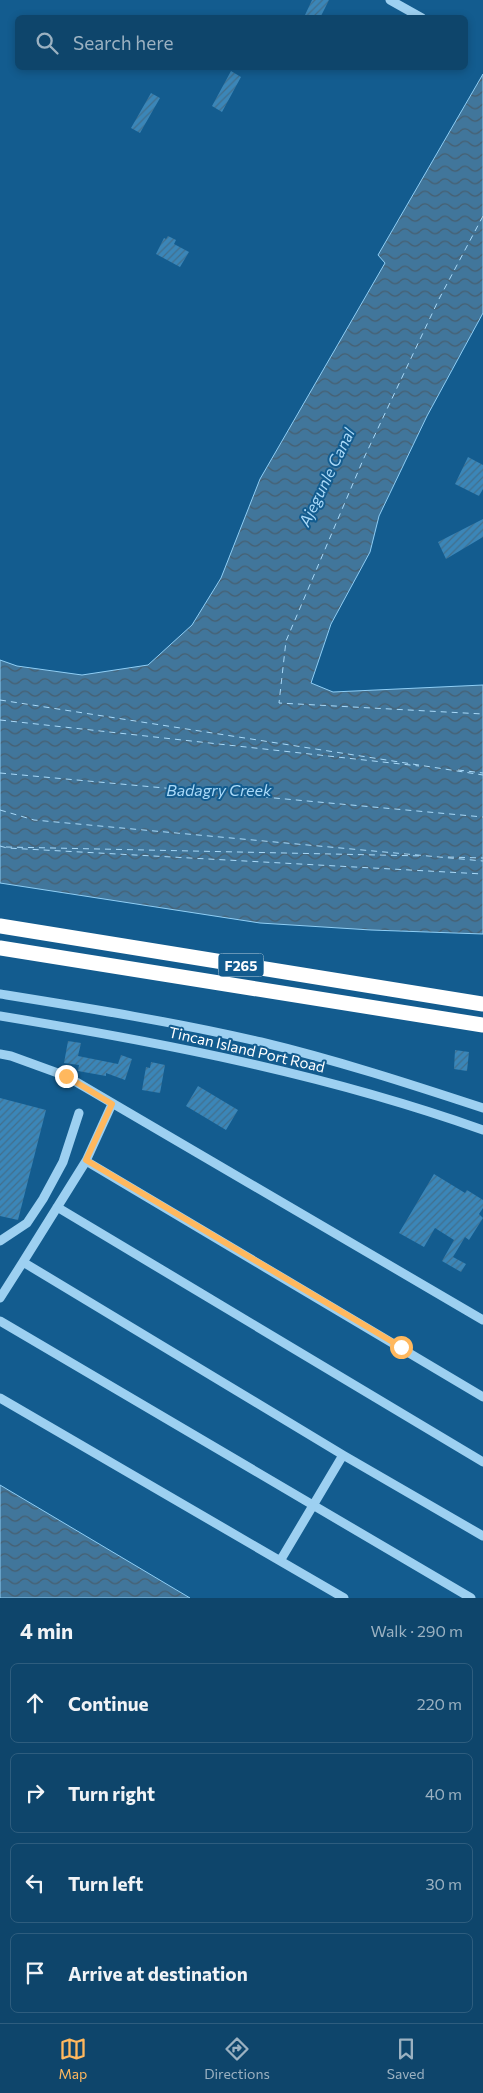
<!DOCTYPE html>
<meta charset="utf-8">
<style>
body{margin:0;font-family:Commissioner,sans-serif;background:#1c4f73;color:#f1f3f6}
.stop{position:absolute;width:15px;height:15px;margin:-11px;border:4px solid #ffb85e;border-radius:50%;background:#fff}
.stop.end{background:#ffb85e;border-color:#fff;box-shadow:0 1px 5px #0008}
.list{margin:0;padding:0;list-style:none}
h2{display:flex;justify-content:space-between;align-items:center;height:65px;margin:0;padding:0 20px;font-size:21px}
h2 small{font-size:16px;font-weight:400;color:#9bb1c1}
.list li{display:grid;grid-template-columns:32px 1fr auto;gap:15px;align-items:center;box-sizing:border-box;height:80px;margin:0 10px 10px;padding:0 10px;border:1px solid #2e5d7e;border-radius:8px}
.list b{display:block;font-size:19px;white-space:nowrap}
.list em{font-size:16px;font-style:normal;color:#9bb1c1}
.icon{flex:none;width:28px;height:28px;fill:none;stroke:currentColor;stroke-width:2;stroke-linecap:round;stroke-linejoin:round}
.map{position:relative;flex:none;width:483px;height:1598px;overflow:hidden}
.search{position:absolute;background:#0e456b;box-shadow:0 2px 8px #0003;left:15px;right:15px;top:15px;height:55px;display:flex;align-items:center;gap:12px;box-sizing:border-box;padding:0 18px;border-radius:8px;color:#9bb1c1;font-size:19px}
.sheet{height:425px;background:#0e456b}
nav{display:flex;justify-content:space-around;align-items:center;box-sizing:border-box;height:70px;border-top:1px solid #2e5d7e;background:#0e456b;font-size:14px;color:#9bb1c1}
nav a{display:grid;justify-items:center;gap:2px}
nav .on{color:#ffb85e}
.map>svg:first-child{display:block}
.water{fill:url(#water-waves);stroke:#8fcef5}
.lines{fill:none;stroke-linecap:round;stroke-linejoin:round}
.ferry{stroke:#a9d9f8;stroke-width:1;stroke-dasharray:6 5;stroke-linecap:butt}
.building{fill:url(#building-hatch)}
.minor{stroke:#9dd0f1;stroke-width:9}
.highway{stroke:#fff;stroke-width:15}
.route{stroke:#ffb85e;stroke-width:6}
.labels{text-anchor:middle;dominant-baseline:central;stroke-width:4;stroke-linejoin:round;paint-order:stroke}
.shield{fill:#135c8f;stroke:#b8cedd;stroke-width:1}
.shield-label{font-size:14px;font-weight:bold;fill:#fff}
.street-label{font-size:15px;fill:#fff;stroke:#135c8f}
.water-label{font-size:16px;font-style:italic;fill:#a9d9f8;stroke:#135c8f}
</style>
<div class="map">
<svg width="483" height="1598" viewBox="0 0 483 1598">
<defs>
<pattern id="water-waves" width="16" height="10" patternUnits="userSpaceOnUse" patternTransform="scale(1.25)"><rect width="16" height="10" fill="#41769b"/><path d="M0 5q4-4 8 0t8 0" fill="none" stroke="#475f70"/></pattern>
<pattern id="building-hatch" width="6" height="6" patternUnits="userSpaceOnUse" patternTransform="scale(1.25)"><rect width="6" height="6" fill="#3b86b8"/><path d="M-1 1l2-2M0 6l6-6M5 7l2-2" fill="none" stroke="#426f8d"/></pattern>
</defs>
<rect width="100%" height="100%" fill="#135c8f"/>
<path class="water" d="M483,74V313L427,416L379,516L370,552L331,624L311,683L333,692L483,685V934L371,930L260,923L0,883V660L17,666L82,675L148,665L192,625L221,578L260,479L385,263L378,255Z
M0,1485L190,1598H0Z"/>
<g class="lines">
<path class="ferry" d="M483,216L439,299L363,460L286,641L279,703L483,714
M0,700L483,775
M0,720L419,766
M458,770L483,773
M0,773L483,817
M0,810L34,820L483,861
M0,846L7,848L483,874
M6,847L424,856
M448,857L483,858"/>
</g>
<path class="building" d="M312,0H329L320,18L305,15Z
M231,71L241,77L222,112L212,106Z
M151,93L160,98L140,133L131,128Z
M168,236L176,240L174,244L189,252L180,267L156,254L164,238L166,239Z
M468,457L483,465V489L479,496L455,484Z
M483,519V537L446,559L438,542Z
M68,1041L81,1043L78,1056L118,1064L121,1055L132,1059L125,1080L106,1073V1076L78,1071L79,1065L64,1063Z
M455,1050L469,1052L467,1071L454,1069Z
M151,1062L165,1065L160,1093L142,1090L146,1067L150,1068Z
M198,1086L238,1110L226,1130L186,1106Z
M0,1098L46,1110L18,1220L0,1216Z
M434,1174L465,1193L467,1190L483,1200V1208L479,1214L483,1218L469,1240L465,1237L453,1257L466,1264L461,1272L442,1261L454,1240L435,1228L424,1247L399,1233Z"/>
<g class="lines">
<path class="minor" d="M390,0L422,18
M0,994C87,1008 175,1022 261,1042C336,1060 410,1084 483,1108
M0,1016C164,1043 326,1074 483,1130
M0,1054L11,1056L66,1076L483,1320
M112,1104L86,1161L23,1262L343,1455L483,1536
M86,1161L483,1397
M57,1207L483,1462
M0,1241L27,1223L43,1199L63,1162L79,1113
M0,1298L23,1262
M0,1321L471,1598
M0,1398L344,1598
M280,1561L343,1455"/>
<path class="highway" d="M0,926L483,1004
M0,948L483,1025"/>
</g>
<g class="lines">
<path class="route" d="M66,1076L112,1104L86,1160L401,1347"/>
</g>
<g class="labels">
<rect class="shield" x="218.5" y="953.5" width="45" height="23" rx="4"/>
<g class="shield-label">
<text x="241" y="965">F265</text>
</g>
<g class="street-label">
<text transform="translate(247 1049) rotate(13)">Tincan Island Port Road</text>
</g>
<g class="water-label">
<text transform="translate(326 477) rotate(-64)">Ajegunle Canal</text>
<text x="219" y="789">Badagry Creek</text>
</g>
</g>
</svg>
<div class="stop" style="left:401px;top:1347px"></div>
<div class="stop end" style="left:66px;top:1076px"></div>
<div class="search"><svg class="icon" aria-label="search" viewBox="0 0 24 24"><circle cx="10" cy="10" r="6"/><path d="M15 15l6 6"/></svg>Search here</div>
</div>
<section class="sheet">
<h2>4 min<small>Walk · 290 m</small></h2>
<ul class="list">
<li><svg class="icon" aria-label="ahead" viewBox="0 0 24 24"><path d="M12 20V5M6 11l6-6 6 6"/></svg><div><b>Continue</b></div><em>220 m</em></li>
<li><svg class="icon" aria-label="right" viewBox="0 0 24 24"><path d="M7 20v-9h11M14 6l5 5-5 5"/></svg><div><b>Turn right</b></div><em>40 m</em></li>
<li><svg class="icon" aria-label="left" viewBox="0 0 24 24"><path d="M17 20v-9H6M10 6l-5 5 5 5"/></svg><div><b>Turn left</b></div><em>30 m</em></li>
<li><svg class="icon" aria-label="arrive" viewBox="0 0 24 24"><path d="M6 21V4h12l-3 4 3 4H6"/></svg><div><b>Arrive at destination</b></div></li>
</ul>
</section>
<nav>
<a class="on"><svg class="icon" aria-label="map" viewBox="0 0 24 24"><path d="M3 6l6-2 6 2 6-2v14l-6 2-6-2-6 2zM9 4v14M15 6v14"/></svg>Map</a>
<a><svg class="icon" aria-label="directions" viewBox="0 0 24 24"><path d="M12 3l9 9-9 9-9-9zM9 14v-3h6M13 9l2 2-2 2"/></svg>Directions</a>
<a><svg class="icon" aria-label="saved" viewBox="0 0 24 24"><path d="M7 4h10v16l-5-4-5 4z"/></svg>Saved</a>
</nav>
